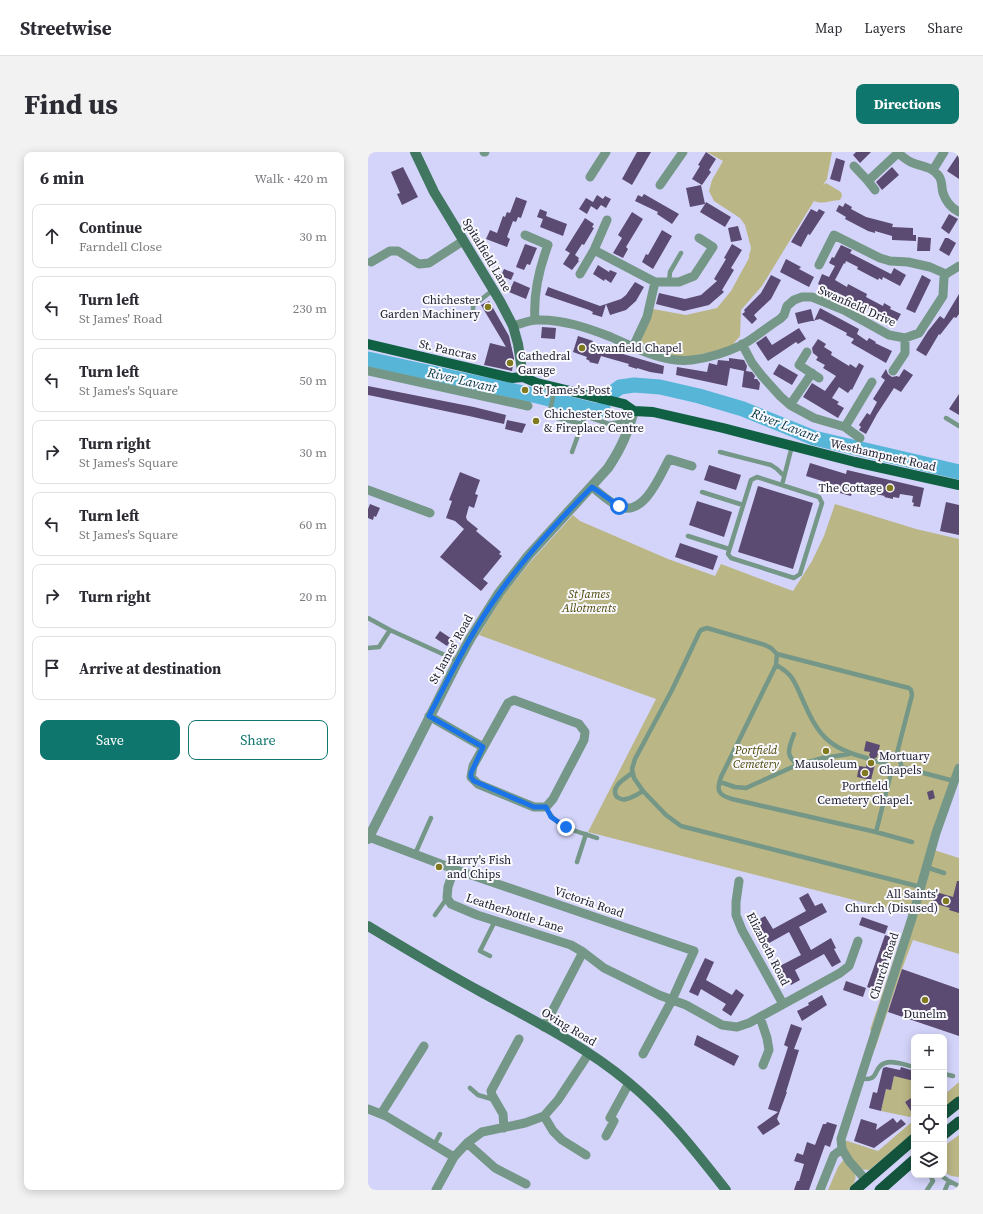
<!DOCTYPE html>
<meta charset="utf-8">
<style>
body{margin:0;font-family:"Source Serif 4",serif;background:#f2f2f3;color:#2b2b33}
.controls{position:absolute;right:12px;bottom:12px;display:grid;overflow:hidden;border-radius:8px;box-shadow:0 2px 10px #0003}
.controls button{width:36px;height:36px;display:grid;place-items:center;padding:0;border:0;border-bottom:1px solid #e1e1e2;background:#fff;color:#2b2b33;font:20px sans-serif}
.stop{position:absolute;width:12px;height:12px;margin:-9px;border:3px solid #1a73e8;border-radius:50%;background:#fff}
.stop.end{background:#1a73e8;border-color:#fff;box-shadow:0 1px 4px #0008}
.list{margin:0;padding:0;list-style:none}
h2{display:flex;justify-content:space-between;align-items:center;height:52px;margin:0;padding:0 16px;font-size:17px}
h2 small{font-size:13px;font-weight:400;color:#7c7c81}
.list li{display:grid;grid-template-columns:26px 1fr auto;gap:12px;align-items:center;box-sizing:border-box;height:64px;margin:0 8px 8px;padding:0 8px;border:1px solid #e1e1e2;border-radius:8px}
.list b{display:block;font-size:15px;white-space:nowrap}
.list p{margin:0;font-size:13px;white-space:nowrap;color:#7c7c81}
.list em{font-size:13px;font-style:normal;color:#7c7c81}
.actions{display:flex;gap:8px;padding:12px 16px}
.actions a{flex:1;padding:9px 0;border:1px solid #0f766e;border-radius:8px;text-align:center;font-size:14px;color:#0f766e}
.actions .main{background:#0f766e;color:#fff}
.icon{flex:none;width:22px;height:22px;fill:none;stroke:currentColor;stroke-width:2;stroke-linecap:round;stroke-linejoin:round}
.map{position:relative;flex:none;width:591px;height:1038px;overflow:hidden;border-radius:8px}
header{display:flex;align-items:center;gap:24px;box-sizing:border-box;height:56px;padding:0 20px;background:#fff;border-bottom:1px solid #e1e1e2}
header strong{font-size:19px}
nav{display:flex;gap:22px;margin-inline-start:auto;font-size:14px}
.intro{display:flex;align-items:center;justify-content:space-between;box-sizing:border-box;height:96px;padding:0 24px}
h1{margin:0;font-size:28px}
.button{padding:10px 18px;border-radius:8px;background:#0f766e;color:#fff;font-size:14px;font-weight:700}
main{display:flex;gap:24px;padding:0 24px}
aside{flex:1;background:#fff;border-radius:8px;box-shadow:0 2px 10px #0003}
.map>svg:first-child{display:block}
.green{fill:#bab685}
.lines{fill:none;stroke-linecap:round;stroke-linejoin:round}
.river{stroke:#57b6d8;stroke-width:15}
.building{fill:#5b4a71}
.service{stroke:#759787;stroke-width:4.5}
.minor{stroke:#759787;stroke-width:9}
.tertiary{stroke:#759787;stroke-width:10}
.secondary{stroke:#417760;stroke-width:10}
.primary{stroke:#106044;stroke-width:10}
.trunk{stroke:#14533c;stroke-width:11}
.route{stroke:#1a73e8;stroke-width:5}
.poi-dot{fill:#81791f;stroke:#f9f9fe;stroke-width:1.5}
.labels{text-anchor:middle;dominant-baseline:central;stroke-width:4;stroke-linejoin:round;paint-order:stroke}
.street-label{font-size:12px;fill:#212132;stroke:#f9f9fe}
.poi-label{font-size:12px;fill:#212132;stroke:#f9f9fe;text-anchor:start}
.park-label{font-size:12px;font-style:italic;fill:#4d4808;stroke:#f9f9fe}
.water-label{font-size:13px;font-style:italic;fill:#0b3846;stroke:#f9f9fe}
</style>
<header>
<strong>Streetwise</strong>
<nav><a>Map</a><a>Layers</a><a>Share</a></nav>
</header>
<div class="intro"><h1>Find us</h1><a class="button">Directions</a></div>
<main>
<aside>
<h2>6 min<small>Walk · 420 m</small></h2>
<ul class="list">
<li><svg class="icon" aria-label="ahead" viewBox="0 0 24 24"><path d="M12 20V5M6 11l6-6 6 6"/></svg><div><b>Continue</b><p>Farndell Close</p></div><em>30 m</em></li>
<li><svg class="icon" aria-label="left" viewBox="0 0 24 24"><path d="M17 20v-9H6M10 6l-5 5 5 5"/></svg><div><b>Turn left</b><p>St James' Road</p></div><em>230 m</em></li>
<li><svg class="icon" aria-label="left" viewBox="0 0 24 24"><path d="M17 20v-9H6M10 6l-5 5 5 5"/></svg><div><b>Turn left</b><p>St James's Square</p></div><em>50 m</em></li>
<li><svg class="icon" aria-label="right" viewBox="0 0 24 24"><path d="M7 20v-9h11M14 6l5 5-5 5"/></svg><div><b>Turn right</b><p>St James's Square</p></div><em>30 m</em></li>
<li><svg class="icon" aria-label="left" viewBox="0 0 24 24"><path d="M17 20v-9H6M10 6l-5 5 5 5"/></svg><div><b>Turn left</b><p>St James's Square</p></div><em>60 m</em></li>
<li><svg class="icon" aria-label="right" viewBox="0 0 24 24"><path d="M7 20v-9h11M14 6l5 5-5 5"/></svg><div><b>Turn right</b></div><em>20 m</em></li>
<li><svg class="icon" aria-label="arrive" viewBox="0 0 24 24"><path d="M6 21V4h12l-3 4 3 4H6"/></svg><div><b>Arrive at destination</b></div></li>
</ul>
<div class="actions"><a class="main">Save</a><a>Share</a></div>
</aside>
<div class="map">
<svg width="591" height="1038" viewBox="0 0 591 1038">
<rect width="100%" height="100%" fill="#d4d4fa"/>
<path class="green" d="M339,0H464L459,27L455,33L458,31L473,40L474,44L472,48C463,48 455,53 446,49L394,134L373,158L372,184L362,196L324,204H304L279,197L273,188L285,157L318,163L349,156L363,139L381,106V104L383,96L377,73L372,66L346,49L341,39L344,28L355,9Z
M467,352L548,377L591,387V610L563,697L591,706V802L545,788L534,817L507,897L502,896L507,882L502,878L541,762L220,680L288,547L111,483L136,442L164,408L205,363L212,369L300,407L347,424L353,412L425,439L444,409L456,384Z
M527,920L546,929V936L544,946L537,950L545,962L542,965L513,959L518,937H523Z
M591,930V944L576,956V943Z
M546,968V980L501,1018C482,1018 478,1002 473,987L510,999Z
M591,983V1025L583,1024L576,1020V994Z
M476,1007C486,1020 494,1024 480,1038H460L470,1015Z"/>
<g class="lines">
<path class="river" d="M0,207L169,244L230,259L235,256
M244,241L252,235L266,233L292,235L331,244L375,257L446,286L591,320"/>
</g>
<path class="building" d="M269,0H283L264,33L254,27Z
M338,0L348,7L341,18L343,20L334,33L324,27L332,14L330,13Z
M488,0H503L492,11L485,3Z
M591,1V27L579,19Z
M468,6L477,9L472,30L462,27Z
M35,15L50,45L34,53L29,42L32,41L23,20Z
M524,15L531,23L514,38L508,30Z
M333,33L337,52L338,50L363,65L357,75L332,60L337,52L322,55L318,36Z
M276,42L311,62L304,72L289,62L290,60L267,49L270,43L274,45Z
M229,43L235,47L237,44L243,47L238,56L233,53L229,58L223,54L219,62L211,57L218,46L225,50Z
M148,45L159,49L153,66L150,65L148,70L145,69L139,85L142,87L139,95L118,87L122,78L129,81L135,64L137,65L139,60L142,61Z
M477,51L484,55L483,57L498,65L525,72L524,75L545,76V83H548V89L524,88V84L507,79V81L500,79L477,67L478,65L468,59L471,53L475,55Z
M172,57L179,60L178,64L199,72L195,84L172,75L175,67L169,65Z
M443,57L449,60L451,57L457,60L442,83L440,82L433,95L423,90Z
M264,60L275,67L258,95L260,97L255,106L245,101L254,86L250,83Z
M581,62L590,67L581,82L573,76Z
M217,66L226,72L224,75L226,76L216,93L214,92L207,103L211,106L210,108L211,109L204,118L195,112L202,101L197,98Z
M370,74L374,88L363,90L360,76Z
M294,78L304,84L285,117L274,110L278,102L280,103Z
M550,85L563,86L562,99H549Z
M577,86H580L588,91L581,104L571,98Z
M157,92L169,96L162,113L159,112L156,118L148,115Z
M364,92L374,98L363,116L366,118L354,138L356,140L341,153L316,159L288,152L291,141L317,147L333,143L349,129L346,127L358,107L356,106Z
M473,93L484,98L482,101L523,122L526,116L538,123L532,134L515,125L514,128L511,126L510,128L489,117L490,115L478,109L477,112L476,111L467,128L479,135L480,132L499,142L498,145L515,154L516,151L523,155L522,157L533,162L529,169L524,166L523,168L468,140V141L450,132L454,122L461,125L467,114L461,111L464,105L466,106Z
M418,107L433,115L431,117L446,125L441,135L412,120Z
M230,113L241,120L242,118L249,121L243,131L237,127L236,129L225,122Z
M136,117L146,121L143,128L133,124Z
M403,123L413,128L403,147L386,163L389,167L384,172L374,162L377,160L376,158L393,141Z
M554,123L563,128L547,161L538,157Z
M146,129L162,136L158,147L141,140Z
M267,130L276,135L268,149L258,158L242,163L238,152L234,165L224,162L225,160L221,158L177,143L180,135L232,154L253,147L258,143Z
M591,142V162L588,166L586,165L572,183L571,182L558,204L548,198L560,179L572,164L576,167Z
M121,149L141,184L146,206L144,219L116,213L122,191L138,195L113,153Z
M452,156L491,177L489,182L499,189L501,186L508,190L507,191L524,199L518,211L483,191L486,187L478,183L479,181L452,167L430,172L427,161L443,157L446,169Z
M174,175L188,176L187,187L173,186Z
M431,176L438,187L430,192L428,190L400,209L388,191L398,184L404,193Z
M210,184L225,189L224,191L256,200L255,202L296,214L295,222L282,220L269,216V217L260,214L261,212L233,204L230,212L221,210L222,209L218,207L219,205L205,200Z
M450,187L458,192L456,195L464,200L463,203L481,214L482,212L488,216L491,211L496,214L484,238L483,237L480,241L471,235L464,246L471,250L469,252L476,256L470,266L435,245L444,231L457,239L468,224L455,216L457,213L448,208L450,205L445,201L444,196Z
M361,206L376,208L379,214L378,219L384,220L387,224L386,227H389L392,231L391,238L374,235L376,219L362,216L359,234L308,223L309,215L339,220L341,211L349,213L350,208L361,209Z
M411,212L430,223L424,233L405,222Z
M518,217L520,222L524,225L529,224L531,225L536,217L545,223L533,240L526,236L509,262L498,282L491,278L493,275L491,273L499,261L502,263L509,250L505,247L517,228L513,225Z
M0,234L106,255L138,263L136,272L101,264L5,244L0,243Z
M591,242V263L581,257Z
M139,268L158,272L154,281L137,277Z
M442,311L478,322L479,318L556,336L552,355L545,354L546,351L544,350L545,344L532,342L531,346L525,345V347L516,345L517,344L485,337L483,344L472,341L473,335L438,324Z
M341,313L373,323L368,338L336,328Z
M92,320L112,328L107,342L110,343L106,356L101,354L98,365L99,368L110,377L108,379L133,400L131,402L134,404L115,427L120,431L113,439L72,405L96,377L87,369L78,366L84,349L81,348Z
M390,334L445,351L425,417L370,400Z
M329,349L364,360L356,385L321,373Z
M578,350L591,353V383L572,379Z
M2,352L12,356L8,365L6,364L5,368L0,366V357Z
M312,391L350,404L345,418L307,405Z
M72,479L84,487L79,494L67,486Z
M498,589L512,593L509,605L504,608L505,610L507,612L503,628L489,625L491,614L498,615L499,610L503,607L501,603L502,600L496,599Z
M565,638L567,646L561,648L559,640Z
M589,729H591V761L581,758L582,756L565,751L568,740L585,745Z
M440,741L447,754L454,751L459,760L431,775L443,798L463,786L468,796L466,797L473,810L464,815L456,802L427,818L432,828L423,833L417,823L411,827L406,817L433,803L421,780L394,795L388,785L395,782L388,769L397,764L405,777L438,759L431,746Z
M494,765L520,774L517,782L491,773Z
M517,783L526,786L508,838L499,835Z
M337,806L346,810L338,828L364,843L368,837L376,843L363,864L354,858L358,852L333,837L330,844L321,840Z
M534,817L591,837V884L520,860Z
M478,829L498,836L495,845L475,838Z
M454,843L459,853L434,869L429,859L441,853L440,851Z
M423,872L434,876L426,897L431,898L418,940H419L409,967L412,972L395,983L389,975L410,960L400,957L420,895L416,893Z
M329,883L371,904L366,914L326,893Z
M518,915L532,918L533,915L546,919V929L526,924L523,938L518,937L513,959L501,956L505,940L509,941L515,916Z
M546,944V964L537,950Z
M525,966L529,971L533,967L538,972L506,996L486,989L493,967L509,972L508,978Z
M459,970L469,973L462,995L457,993L441,1038H426L429,1029H431L436,1012L426,1009L429,1001L435,1003L439,990L447,993L455,972H458Z"/>
<g class="lines">
<path class="service" d="M301,130L302,120L313,101
M105,161V154L125,138
M187,235L181,264L214,272L217,264L241,272L263,268
M578,266L591,274
M204,300L214,272
M352,300L403,313L409,317L416,324
M389,325L451,345L454,351L432,422L426,426L363,406L360,402L383,328Z
M414,333L424,294
M334,340L375,353
M320,384L361,397
M0,466L22,478L90,509
M0,496L11,495L22,478
M409,502L541,536L543,538L544,543L528,605
M408,513L353,625C348,638 350,643 364,647L508,680L544,690
M426,582C421,596 416,604 431,613
M517 613a8 8 0 1 1 16 0a8 8 0 1 1-16 0Z
M499,606C458,596 449,581 433,544C426,528 423,521 408,513L409,502L403,496L397,493L339,476L333,478L331,481L304,538L267,607L264,617L266,626L275,639L298,663L313,674L553,735
M508,609L517,611
M533,615L586,629
M264,621C258,626 241,635 249,645C252,647 255,648 258,647C264,646 270,642 275,639
M352,630L367,635L378,636L429,613L455,606L481,602
M178,655C187,676 209,679 229,686
M508,680L523,621
M47,702L63,666
M209,710L218,682
M558,715L576,721
M67,763L79,746
M122,804L112,799L127,769
M576,922L585,924
M492,926C513,931 504,915 517,911C526,908 537,913 546,915
M102,936L110,943L127,948
M66,993L72,982
M572,1023L581,1029L577,1038
M581,1029L591,1034
M559,1038L565,1029L562,1023"/>
<path class="minor" d="M116,0H117
M529,0C534,4 539,9 545,11C555,15 562,14 570,23C575,28 573,35 575,41C578,50 583,56 591,60
M486,14L500,29L530,1
M565,18L576,0
M222,25L238,0
M500,29L507,38
M292,33L315,0
M157,83L180,93C171,117 165,141 167,168
M226,98L287,130L279,165L265,195
M3,110L22,99H30L51,112L61,111L95,89
M451,113L466,83L512,106L522,109L540,110L562,115L578,122
M212,122L226,98L239,68
M287,130H311L326,124L345,95L331,86
M145,174C153,172 161,168 169,168C194,167 220,176 243,185C268,196 295,211 324,208C340,206 359,200 374,193C387,186 399,175 412,167L416,163L419,154L426,148L434,145H444L476,158L521,183L537,186L551,181L575,144L576,125L578,122L591,114
M374,192L384,211L394,224L412,244L422,253L446,266L477,275L492,286
M439,200L431,213L451,226
M0,219L160,254
M525,219L537,201V186
M422,253L444,221
M477,275L504,230
M224,335C233,342 242,351 252,355C276,364 292,324 301,307L324,314
M0,338L62,361
M146,548L211,572L217,580L216,588L185,647L178,655H166L110,632L103,625L105,614L140,551Z
M61,564L115,595
M1,685L86,717L326,799L304,848L275,902
M86,717L80,735L79,746L83,752L109,763L203,793L215,800L236,816L291,843L318,853L354,873L369,875L381,871L472,821L481,814L490,789
M371,729L368,750V763L374,778L415,852
M392,865L399,886L401,898L395,913
M176,875L215,800
M0,957L18,964L86,1005
M13,962L56,894
M176,964L185,979L194,988L218,1003
M136,976L135,962L124,943L123,939L151,887
M238,984L246,969L242,966L261,931
M99,991L127,1016L158,1032
M498,1028L481,1009L474,997L473,987L544,766L568,681L591,616
M68,1038L86,1005L99,991L114,980L157,971L176,964L190,948L221,901
M452,1038L466,1003L474,997"/>
<path class="tertiary" d="M0,687L90,509L102,487L131,441L160,404L240,316C254,295 259,282 266,259"/>
<path class="secondary" d="M47,0L66,40L132,149L145,174L150,192L155,225
M0,774C38,797 76,820 115,841C165,868 217,894 260,930C298,961 328,1000 358,1038"/>
<path class="primary" d="M0,192L144,226L155,225L169,231L256,252L266,259L285,260L355,276L487,310L591,333"/>
<path class="trunk" d="M576,962L591,950
M576,982L591,970
M487,1038L546,987
M512,1038L546,1008"/>
</g>
<g class="lines">
<path class="route" d="M198,675L183,665L178,655H166L106,629L103,625V621L115,595L61,564C83,522 104,478 132,440C159,402 191,368 224,335L251,354"/>
</g>
<g class="poi-dot">
<circle cx="120" cy="155" r="4"/>
<circle cx="214" cy="196" r="4"/>
<circle cx="142" cy="211" r="4"/>
<circle cx="157" cy="238" r="4"/>
<circle cx="168" cy="269" r="4"/>
<circle cx="522" cy="336" r="4"/>
<circle cx="458" cy="599" r="4"/>
<circle cx="503" cy="611" r="4"/>
<circle cx="497" cy="621" r="4"/>
<circle cx="71" cy="715" r="4"/>
<circle cx="578" cy="749" r="4"/>
<circle cx="557" cy="848" r="4"/>
</g>
<g class="labels">
<g class="street-label">
<text transform="translate(119 103) rotate(59)">Spitalfield Lane</text>
<text transform="translate(489 154) rotate(24)">Swanfield Drive</text>
<text transform="translate(80 198) rotate(13)">St. Pancras</text>
<text transform="translate(515 303) rotate(13)">Westhampnett Road</text>
<text transform="translate(83 497) rotate(-61)">St James' Road</text>
<text transform="translate(221 750) rotate(19)">Victoria Road</text>
<text transform="translate(147 761) rotate(18)">Leatherbottle Lane</text>
<text transform="translate(400 797) rotate(63)">Elizabeth Road</text>
<text transform="translate(516 814) rotate(-72)">Church Road</text>
<text transform="translate(201 875) rotate(31)">Oving Road</text>
</g>
<g class="poi-label">
<text x="112" y="148" text-anchor="end">Chichester<tspan x="112" dy="14">Garden Machinery</tspan></text>
<text x="222" y="196">Swanfield Chapel</text>
<text x="150" y="204">Cathedral<tspan x="150" dy="14">Garage</tspan></text>
<text x="165" y="238">St James's Post</text>
<text x="176" y="262">Chichester Stove<tspan x="176" dy="14">&amp; Fireplace Centre</tspan></text>
<text x="514" y="336" text-anchor="end">The Cottage</text>
<text x="511" y="604">Mortuary<tspan x="511" dy="14">Chapels</tspan></text>
<text x="458" y="612" text-anchor="middle">Mausoleum</text>
<text x="497" y="634" text-anchor="middle">Portfield<tspan x="497" dy="14">Cemetery Chapel.</tspan></text>
<text x="79" y="708">Harry's Fish<tspan x="79" dy="14">and Chips</tspan></text>
<text x="570" y="742" text-anchor="end">All Saints'<tspan x="570" dy="14">Church (Disused)</tspan></text>
<text x="557" y="862" text-anchor="middle">Dunelm</text>
</g>
<g class="park-label">
<text x="221" y="442">St James<tspan x="221" dy="14">Allotments</tspan></text>
<text x="388" y="598">Portfield<tspan x="388" dy="14">Cemetery</tspan></text>
</g>
<g class="water-label">
<text transform="translate(94 228) rotate(13)">River Lavant</text>
<text transform="translate(417 273) rotate(21)">River Lavant</text>
</g>
</g>
</svg>
<div class="controls">
<button>+</button>
<button>−</button>
<button><svg class="icon" aria-label="locate" viewBox="0 0 24 24"><circle cx="12" cy="12" r="6"/><path d="M12 2v4M12 18v4M2 12h4M18 12h4"/></svg></button>
<button><svg class="icon" aria-label="layers" viewBox="0 0 24 24"><path d="M12 4l9 5-9 5-9-5zM3 14l9 5 9-5"/></svg></button>
</div>
<div class="stop" style="left:251px;top:354px"></div>
<div class="stop end" style="left:198px;top:675px"></div>
</div>
</main>
